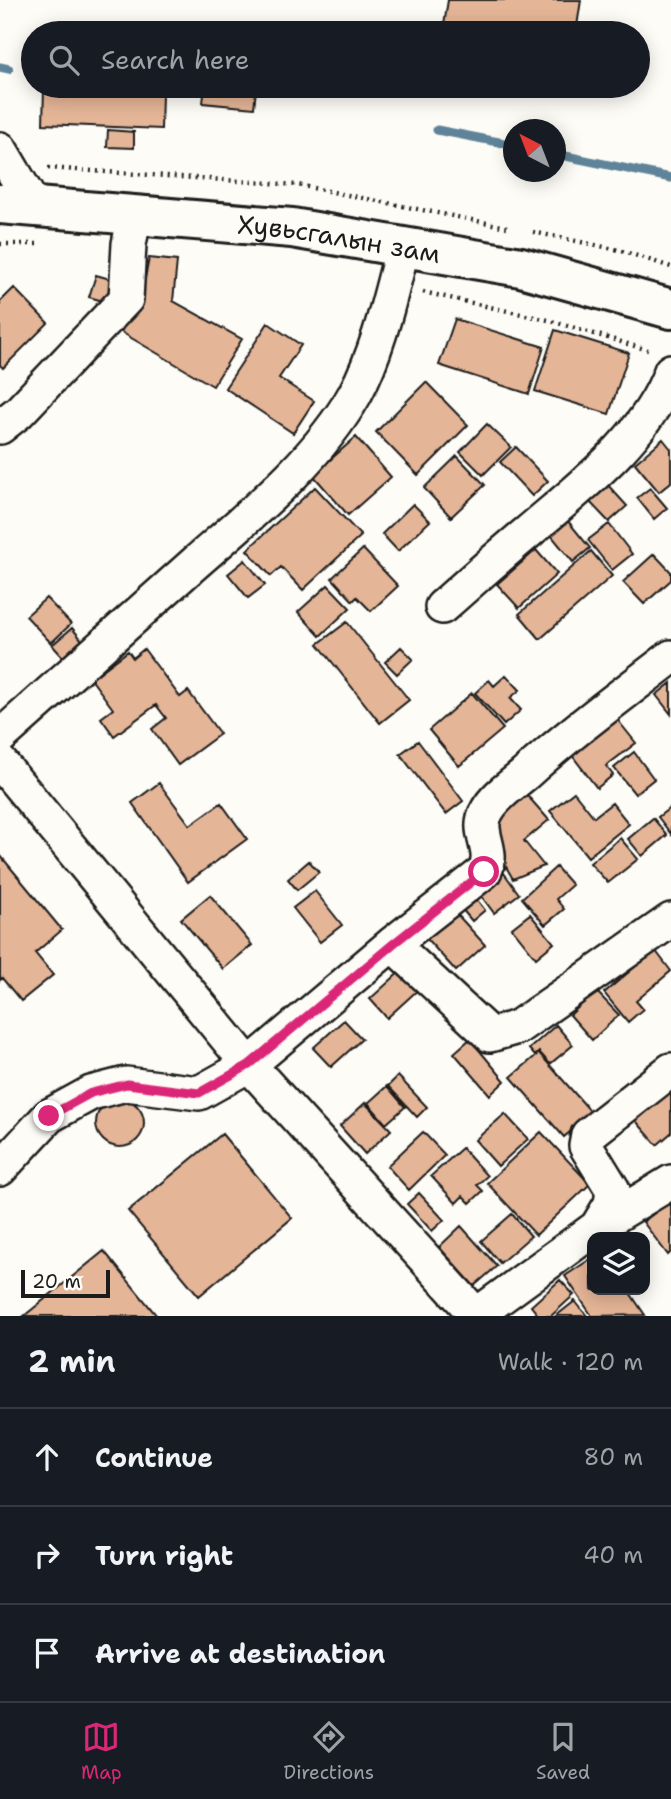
<!DOCTYPE html>
<meta charset="utf-8">
<style>
body{margin:0;font-family:"Shantell Sans",sans-serif;background:#242831;color:#f1f3f6}
.controls{position:absolute;right:21px;bottom:21px;display:grid;overflow:hidden;border-radius:14px;box-shadow:0 4px 18px #0003}
.controls button{width:63px;height:63px;display:grid;place-items:center;padding:0;border:0;border-bottom:2px solid #363941;background:#171b24;color:#f1f3f6;font:35px sans-serif}
.compass{position:absolute;left:503px;top:119px;width:63px;height:63px;border-radius:50%;background:#171b24;box-shadow:0 4px 18px #0003;rotate:318deg}
.scale{position:absolute;left:21px;bottom:18px;width:89px;box-sizing:border-box;padding-left:7px;border:4px solid #1c1c1c;border-top:0;font-size:19px;line-height:24px;white-space:nowrap;color:#1c1c1c;-webkit-text-stroke:5px #fdfcf7;paint-order:stroke}
.stop{position:absolute;width:21px;height:21px;margin:-16px;border:5px solid #db2777;border-radius:50%;background:#fff}
.stop.end{background:#db2777;border-color:#fff;box-shadow:0 2px 7px #0008}
.list{margin:0;padding:0;list-style:none}
h2{display:flex;justify-content:space-between;align-items:center;height:91px;margin:0;padding:0 28px;font-size:30px}
h2 small{font-size:23px;font-weight:400;color:#9ea1a6}
.list li{display:grid;grid-template-columns:46px 1fr auto;gap:21px;align-items:center;box-sizing:border-box;height:98px;padding:0 28px;border-top:2px solid #363941}
.list b{display:block;font-size:26px;white-space:nowrap}
.list em{font-size:23px;font-style:normal;color:#9ea1a6}
.icon{flex:none;width:38px;height:38px;fill:none;stroke:currentColor;stroke-width:2;stroke-linecap:round;stroke-linejoin:round}
.map{position:relative;flex:none;width:671px;height:1316px;overflow:hidden}
.search{position:absolute;background:#171b24;box-shadow:0 4px 18px #0003;left:21px;right:21px;top:21px;height:77px;display:flex;align-items:center;gap:18px;box-sizing:border-box;padding:0 24px;border-radius:38px;color:#9ea1a6;font-size:26px}
.sheet{height:385px;background:#171b24}
nav{display:flex;justify-content:space-around;align-items:center;box-sizing:border-box;height:98px;border-top:2px solid #363941;background:#171b24;font-size:19px;color:#9ea1a6}
nav a{display:grid;justify-items:center;gap:4px}
nav .on{color:#db2777}
.map>svg:first-child{display:block}
.lines{fill:none;stroke-linecap:round;stroke-linejoin:round}
.stream{stroke:#5f8499;stroke-width:9}
.building{fill:#e5b597;stroke:#1c1c1c;stroke-width:2}
.minor-casing{stroke:#1c1c1c;stroke-width:38}
.major-casing{stroke:#1c1c1c;stroke-width:44}
.path{stroke:#1c1c1c;stroke-width:4.5;stroke-dasharray:2 5;stroke-linecap:butt}
.minor{stroke:#fdfcf7;stroke-width:33}
.major{stroke:#fdfcf7;stroke-width:38}
.route{stroke:#db2777;stroke-width:9}
.labels{text-anchor:middle;dominant-baseline:central;stroke-width:6;stroke-linejoin:round;paint-order:stroke}
.street-label{font-size:26px;fill:#1c1c1c;stroke:#fdfcf7}
</style>
<div class="map">
<svg width="671" height="1316" viewBox="0 0 671 1316">
<rect width="100%" height="100%" fill="#fdfcf7"/>
<filter id="ink" filterUnits="userSpaceOnUse"><feTurbulence type="fractalNoise" baseFrequency=".0143" numOctaves="2"/><feDisplacementMap in="SourceGraphic" scale="14" xChannelSelector="R" yChannelSelector="G"/><feConvolveMatrix kernelMatrix="1 2 1 2 8 2 1 2 1" color-interpolation-filters="sRGB"/></filter>
<g filter="url(#ink)">
<g class="lines">
<path class="stream" d="M0,67L9,69
M437,130L514,145
M556,154L671,178"/>
</g>
<path class="building" d="M448,0H581L576,33H456L443,31Z
M205,86L256,90L254,108L203,103Z
M44,89L162,94L161,129L43,124Z
M108,130L134,132V148L107,147Z
M149,258L177,261L173,301L242,339L213,386L121,332L142,294Z
M96,275L117,281L110,303L89,297Z
M14,288L48,323L3,368L0,365V302Z
M455,319L544,347L529,394L439,365Z
M268,323L301,345L279,378L314,401L293,433L225,388Z
M555,330L629,353L609,414L535,391Z
M426,382L468,425L418,475L376,432Z
M487,424L511,447L483,475L460,452Z
M356,437L391,477L348,515L313,475Z
M663,439L671,449V482L659,492L635,463Z
M516,447L548,481L532,496L500,462Z
M457,456L485,485L451,517L424,488Z
M606,483L627,506L609,522L588,500Z
M315,487L361,536L303,590L281,567L271,576L247,550Z
M650,488L667,508L654,519L637,498Z
M413,504L430,521L398,551L382,534Z
M563,515L590,548L573,562L546,529Z
M609,524L632,554L612,570L588,540Z
M363,549L398,586L371,611L357,597L353,601L332,578Z
M536,550L557,574L519,608L497,584Z
M591,551L612,576L540,639L519,614Z
M654,554L671,572V580L644,604L623,582Z
M245,560L265,585L248,598L228,574Z
M328,585L350,608L320,636L298,612Z
M46,598L71,624L51,643L26,616Z
M347,622L409,700L380,723L318,644Z
M72,628L82,640L63,657L52,645Z
M401,647L413,659L397,674L385,662Z
M144,649L180,697L188,691L220,734L178,765L152,729L166,718L156,705L114,736L101,718L113,709L91,679L128,651L133,658Z
M506,675L520,690L510,698L521,710L504,725L475,693L489,680L494,686Z
M671,683V714L656,695Z
M472,693L503,729L459,766L429,730Z
M616,718L636,743L606,766L613,775L597,788L571,754Z
M418,741L463,801L446,814L400,754Z
M634,752L654,779L635,794L614,768Z
M159,783L190,825L221,803L247,839L188,882L132,803Z
M574,792L594,817L612,803L629,824L588,857L550,811Z
M525,793L549,820L524,841L544,866L513,879L501,858L497,829L500,818L508,807Z
M671,807V834L658,817Z
M653,818L667,835L642,856L628,839Z
M620,838L638,859L608,883L590,863Z
M0,855L62,930L35,953L53,975L21,1001L2,978L0,980Z
M309,861L319,872L297,890L288,879Z
M556,867L572,885L556,899L564,909L545,925L522,898Z
M504,873L519,894L494,913L479,893Z
M315,891L342,925L320,942L293,908Z
M210,895L252,945L223,969L181,919Z
M474,896L485,910L472,921L461,908Z
M454,911L485,945L456,971L425,937Z
M530,914L554,943L536,958L512,928Z
M655,950L671,971L636,1001L643,1009L628,1022L604,993Z
M403,969L420,988L387,1018L370,999Z
M596,991L619,1015L592,1040L570,1015Z
M344,1020L362,1039L331,1067L313,1048Z
M556,1025L573,1045L550,1064L539,1052L535,1056L529,1049Z
M470,1039L505,1081L490,1095L454,1053Z
M539,1053L592,1113L564,1137L511,1077Z
M398,1076L427,1107L417,1117L388,1086Z
M387,1086L405,1107L386,1124L368,1103Z
M668,1092L671,1095V1133L657,1145L636,1121Z
M96 1123a24 24 0 1 1 48 0a24 24 0 1 1-48 0Z
M365,1103L391,1130L365,1154L340,1126Z
M505,1114L528,1139L498,1166L475,1140Z
M423,1132L445,1155L409,1190L387,1166Z
M541,1132L590,1184L536,1235L487,1183Z
M222,1134L292,1218L199,1296L128,1211Z
M462,1148L487,1176L477,1185L483,1191L470,1203L463,1196L456,1203L431,1176Z
M419,1193L444,1220L432,1231L407,1204Z
M671,1200V1252L668,1255L643,1222Z
M512,1214L531,1236L500,1263L481,1241Z
M461,1226L497,1266L474,1286L439,1247Z
M104,1251L157,1316H24Z
M592,1258V1290H628L645,1315L592,1316L565,1276Z
M560,1280L574,1295L551,1316H539L531,1306Z
M575,1301L587,1316H556Z"/>
<g class="lines">
<g class="minor-casing">
<path id="minor" d="M0,149L33,205
M0,427L19,412L126,299L129,244L135,214
M442,607C470,582 498,557 527,533C578,489 648,437 671,371
M0,737C65,679 130,621 195,563C252,513 317,461 355,394C379,349 390,296 403,247
M0,762L249,1065L477,1316
M392,944L490,1035L518,1027L671,920
M0,1169L49,1116L91,1093L126,1084L199,1093L249,1065L392,944L484,872C497,851 474,832 487,811C495,796 512,785 525,774C571,732 622,695 671,657
M597,1227L611,1204L613,1190L586,1146L588,1135L671,1070
M475,1316L597,1227L671,1182"/>
</g>
<g class="major-casing">
<g id="major">
<path id="s1" d="M0,204L292,228L521,267L671,309"/>
</g>
</g>
<path class="path" d="M48,168L298,185L507,227
M533,232L619,250L671,267
M0,244H38
M423,292L548,320L648,350"/>
<use href="#minor" class="minor"/>
<use href="#major" class="major"/>
</g>
</g>
<g class="lines" filter="url(#ink)">
<path class="route" d="M49,1116L91,1093L127,1084L199,1093L249,1065L393,944L484,872"/>
</g>
<g class="labels">
<g class="street-label">
<text stroke="none"><textPath href="#s1" startOffset="341">Хувьсгалын зам</textPath></text>
</g>
</g>
</svg>
<div class="controls">
<button><svg class="icon" aria-label="layers" viewBox="0 0 24 24"><path d="M12 4l9 5-9 5-9-5zM3 14l9 5 9-5"/></svg></button>
</div>
<svg class="compass" viewBox="-18 -18 36 36"><path d="M0-13l5 13h-10z" fill="#e53935"/><path d="M0 13l5-13h-10z" fill="#9ea1a6"/></svg>
<div class="scale">20 m</div>
<div class="stop" style="left:484px;top:872px"></div>
<div class="stop end" style="left:49px;top:1116px"></div>
<div class="search"><svg class="icon" aria-label="search" viewBox="0 0 24 24"><circle cx="10" cy="10" r="6"/><path d="M15 15l6 6"/></svg>Search here</div>
</div>
<section class="sheet">
<h2>2 min<small>Walk · 120 m</small></h2>
<ul class="list">
<li><svg class="icon" aria-label="ahead" viewBox="0 0 24 24"><path d="M12 20V5M6 11l6-6 6 6"/></svg><div><b>Continue</b></div><em>80 m</em></li>
<li><svg class="icon" aria-label="right" viewBox="0 0 24 24"><path d="M7 20v-9h11M14 6l5 5-5 5"/></svg><div><b>Turn right</b></div><em>40 m</em></li>
<li><svg class="icon" aria-label="arrive" viewBox="0 0 24 24"><path d="M6 21V4h12l-3 4 3 4H6"/></svg><div><b>Arrive at destination</b></div></li>
</ul>
</section>
<nav>
<a class="on"><svg class="icon" aria-label="map" viewBox="0 0 24 24"><path d="M3 6l6-2 6 2 6-2v14l-6 2-6-2-6 2zM9 4v14M15 6v14"/></svg>Map</a>
<a><svg class="icon" aria-label="directions" viewBox="0 0 24 24"><path d="M12 3l9 9-9 9-9-9zM9 14v-3h6M13 9l2 2-2 2"/></svg>Directions</a>
<a><svg class="icon" aria-label="saved" viewBox="0 0 24 24"><path d="M7 4h10v16l-5-4-5 4z"/></svg>Saved</a>
</nav>
